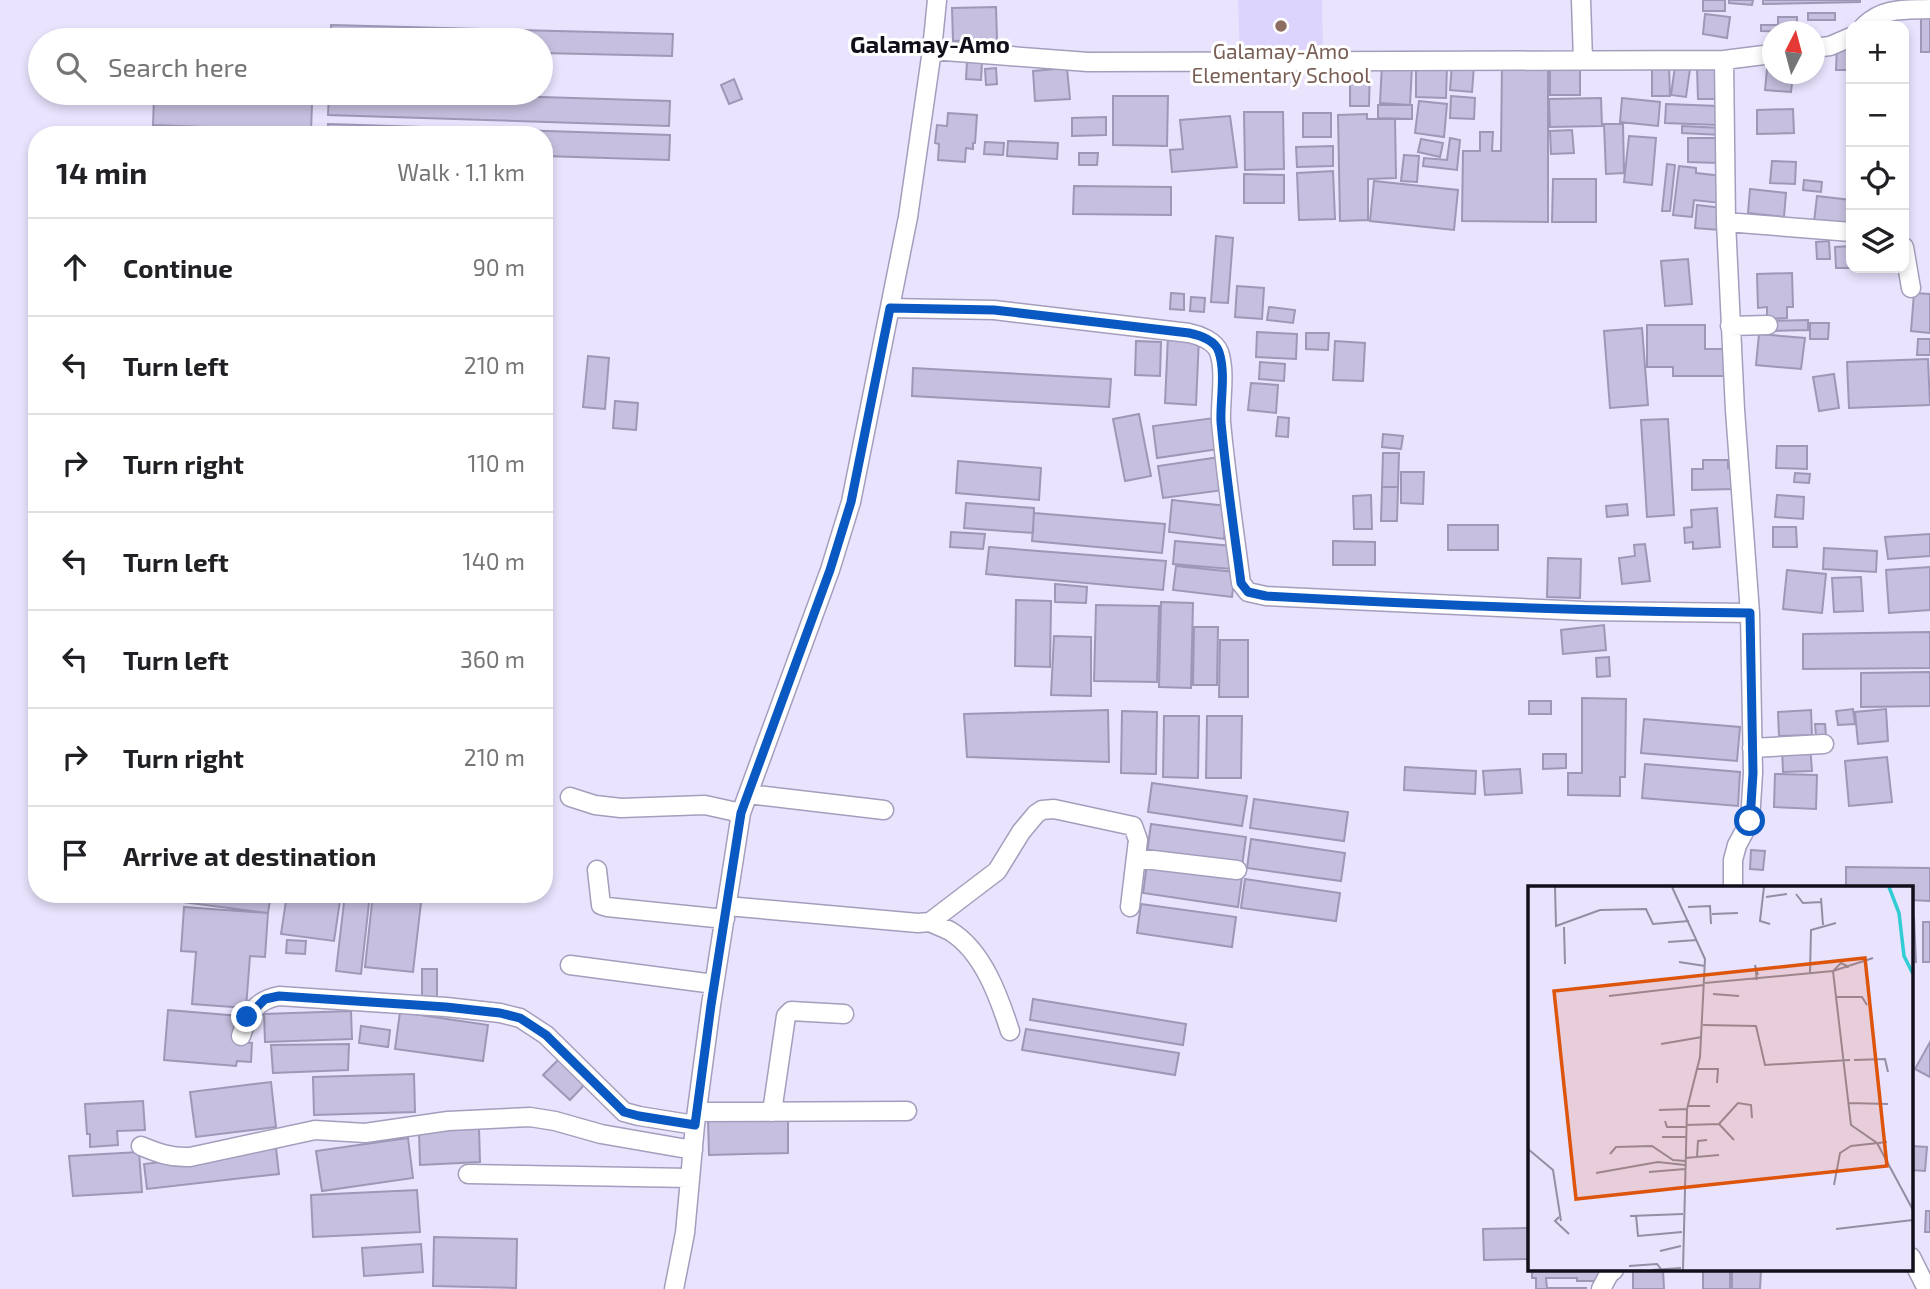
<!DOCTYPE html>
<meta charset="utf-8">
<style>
body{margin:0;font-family:"Exo 2",sans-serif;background:#f6f6f6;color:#202124}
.controls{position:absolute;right:21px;top:21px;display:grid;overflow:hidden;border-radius:14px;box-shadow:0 4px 10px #0003}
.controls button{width:63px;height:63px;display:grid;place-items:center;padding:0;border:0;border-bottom:2px solid #e0e0e0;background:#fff;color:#202124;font:35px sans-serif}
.compass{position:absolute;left:1762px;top:21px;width:63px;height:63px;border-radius:50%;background:#fff;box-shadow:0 4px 10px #0003;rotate:6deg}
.stop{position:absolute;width:21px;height:21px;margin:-16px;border:5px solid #0a59c3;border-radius:50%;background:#fff}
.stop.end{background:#0a59c3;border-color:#fff;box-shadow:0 2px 7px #0008}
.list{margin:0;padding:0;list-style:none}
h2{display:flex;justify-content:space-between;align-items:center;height:91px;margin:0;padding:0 28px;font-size:30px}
h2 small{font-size:23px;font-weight:400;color:#757577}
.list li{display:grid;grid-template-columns:46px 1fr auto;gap:21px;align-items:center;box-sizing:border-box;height:98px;padding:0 28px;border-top:2px solid #e0e0e0}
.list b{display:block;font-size:26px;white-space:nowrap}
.list em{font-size:23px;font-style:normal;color:#757577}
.icon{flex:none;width:38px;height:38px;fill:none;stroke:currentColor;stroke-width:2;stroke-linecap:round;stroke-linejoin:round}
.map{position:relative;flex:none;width:1930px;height:1289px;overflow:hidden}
.search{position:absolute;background:#fff;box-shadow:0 4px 10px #0003;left:28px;top:28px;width:525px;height:77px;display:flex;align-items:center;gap:18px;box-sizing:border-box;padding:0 24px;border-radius:38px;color:#757577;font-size:26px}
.panel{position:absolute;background:#fff;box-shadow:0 4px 10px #0003;left:28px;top:126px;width:525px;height:777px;border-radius:28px}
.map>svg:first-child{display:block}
.built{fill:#dcd4fc}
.building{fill:#c6bfdf;stroke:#9e97b6;stroke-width:2}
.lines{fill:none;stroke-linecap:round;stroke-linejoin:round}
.minor-casing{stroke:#a49ebc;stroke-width:21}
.minor{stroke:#fff;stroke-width:18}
.route{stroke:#0a59c3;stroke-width:9}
.education-dot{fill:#8d6e63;stroke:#fff;stroke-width:2.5}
.labels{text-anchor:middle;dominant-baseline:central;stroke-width:6;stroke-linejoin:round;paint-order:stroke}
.education-label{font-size:21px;fill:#785e54;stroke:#fff}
.quarter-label{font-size:24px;font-weight:bold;fill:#120f1a;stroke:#fff}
.inset-river{fill:none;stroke:#32ccd5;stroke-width:3.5}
.inset-road{fill:none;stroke:#938ea3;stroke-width:2}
.view{fill:#dd550d;fill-opacity:0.15;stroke:#dd550d;stroke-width:3.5}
.inset-edge{fill:none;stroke:#120f1a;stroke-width:3.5}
</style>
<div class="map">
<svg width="1930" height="1289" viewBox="0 0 1930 1289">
<rect width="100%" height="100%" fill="#e9e3fe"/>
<path class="built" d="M1238,0H1322L1323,52L1240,54Z"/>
<path class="building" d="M1703,0H1725V11H1703Z
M1729,0H1753L1752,5L1729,3Z
M1763,0H1860V2L1763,4Z
M996,7L997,40L953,41L952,8Z
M1808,13H1835V20H1808Z
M1921,13H1930V52H1921Z
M1705,14L1730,17L1727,38L1703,34Z
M1778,17H1797V32L1761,31V25H1778Z
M331,25L673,34L672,56L541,53V40H331Z
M159,29L317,35V40H159Z
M1837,45H1851V70H1836Z
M967,61L982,62L981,80L966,79Z
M1502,62L1548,63V222L1462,221L1463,151H1480V132H1493L1492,151H1501Z
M1382,64L1412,66L1410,105L1380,103Z
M1416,64L1447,65L1446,98L1416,97Z
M1452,64L1474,66L1472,92L1450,90Z
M1350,65H1370L1369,106H1350Z
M1652,65H1669L1670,96H1652Z
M1675,66L1690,69L1686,97L1671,95Z
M1550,67H1580V95H1550Z
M996,68L997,84L986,85L985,69Z
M1067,68L1070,99L1035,101L1033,71Z
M1697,68H1718V99H1698Z
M1767,69H1772V74H1793L1791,92L1765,90Z
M734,79L742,99L729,104L721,85Z
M157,93H315V101L157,95Z
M329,93H415L670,101L669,126L328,115Z
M1113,96H1168L1167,146L1113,145Z
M1451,96L1475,98L1474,119L1450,118Z
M154,98L312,104L311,131L153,125Z
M1601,98L1602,126L1550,127L1549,99Z
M1622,98L1660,102L1658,126L1620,122Z
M1419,101L1447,104L1444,137L1415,133Z
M1666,104L1718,106L1717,125L1665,123Z
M1378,105H1412V119L1378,118Z
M1793,109L1794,133L1757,134V110Z
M1244,112H1283L1284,169L1245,170Z
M948,113L977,115L975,143H973V149L966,148L965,162L938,160L939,144L935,143L937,125L947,126Z
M1303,113H1331V137H1303Z
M1367,114V119H1395L1396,178L1368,179V220L1340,221L1338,115Z
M1230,116L1237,167L1172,172L1170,150L1183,149L1180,120Z
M1106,117V135L1072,136V118Z
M328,124L670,135L669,160L544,156V135H328Z
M1604,124H1623L1624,173L1606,174Z
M1682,126L1721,128V135L1682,133Z
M1572,130L1574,153L1551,154L1550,131Z
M1629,136L1656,138L1652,185L1624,182Z
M1450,138L1460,140L1457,170L1423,166L1424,158L1447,160Z
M1688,138H1719V163L1688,162Z
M1421,139L1443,143L1440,157L1418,152Z
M1008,141L1058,143L1057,159L1007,156Z
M985,142L1004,143L1003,155L984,154Z
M1333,146V166L1297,167L1296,147Z
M1079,153H1098L1097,165H1079Z
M1404,155L1419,156L1417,182L1401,181Z
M1772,161L1796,162L1795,184L1770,183Z
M1667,164L1675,165L1670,211H1662Z
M1679,166L1696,168V173L1723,176L1721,203L1694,200L1692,217L1673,215Z
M1333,171L1335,219L1299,220L1297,173Z
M1244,174L1284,175V203H1244Z
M1553,179H1596V222H1552Z
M1804,180L1822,182L1821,192L1803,190Z
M1374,181L1458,190L1454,230L1370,221Z
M1074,186L1171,187V215L1073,214Z
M1750,189L1786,193L1784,217L1748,213Z
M1817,196L1851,200V226L1814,222Z
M1697,205L1722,208L1720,230L1695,228Z
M1216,236L1233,238L1228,303L1211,302Z
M1829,241L1830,259H1817L1816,242Z
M1851,246V268H1836L1835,247Z
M1688,259L1692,304L1665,306L1661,261Z
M1792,273L1793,307H1787V318L1767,319V307L1758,308L1757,274Z
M1237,286L1264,288L1262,319L1235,317Z
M1171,293L1184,294V310L1170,309Z
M1914,293L1930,294V333L1911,331Z
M1191,297L1205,298L1204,312L1190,311Z
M1269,307L1295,310L1293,323L1267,320Z
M1808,320V330L1769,331V321Z
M1810,323H1829L1828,339H1810Z
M1647,325H1705V349H1725V376H1673V367H1647Z
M1642,328L1648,405L1610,408L1604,331Z
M1257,332L1297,334L1296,359L1256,357Z
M1306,333H1329L1328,350L1306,349Z
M1759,334L1805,338L1801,369L1756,365Z
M1168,336L1199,337L1196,405L1165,403Z
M1918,339H1930V355H1917Z
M1136,341L1161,342L1160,376L1135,375Z
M1335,341L1365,343L1363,381L1333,380Z
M588,356L609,358L605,409L583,407Z
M1928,359L1930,405L1849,408L1847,362Z
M1260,362L1285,364L1284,381L1259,379Z
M913,368L1111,379L1109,407L912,396Z
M1834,374L1839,408L1819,411L1813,377Z
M1251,383L1278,385L1276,413L1248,410Z
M615,401L638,403L636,430L613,428Z
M1139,414L1151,476L1125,481L1113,419Z
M1278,417L1289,418L1288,437L1276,436Z
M1214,418L1219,449L1157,458L1153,426Z
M1668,419L1674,515L1647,517L1641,420Z
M1383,434L1403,436L1401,449L1382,447Z
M1777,446H1807V469L1776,468Z
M1383,453H1399L1398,487H1382Z
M1220,457L1224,490L1163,498L1158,466Z
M1703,460H1728V468L1734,467V489L1692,490V469H1703Z
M958,461L1041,468L1039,500L956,493Z
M1401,472H1424L1423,504L1401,503Z
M1795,473L1810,474L1809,483L1794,482Z
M1382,487H1398L1397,521H1381Z
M1371,495L1372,529H1354L1353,496Z
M1777,495L1804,497L1803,519L1775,517Z
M1172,500L1227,506L1224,539L1169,532Z
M966,503L1034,508L1033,533L964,528Z
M1627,504L1628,515L1607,517L1606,506Z
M1717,508L1720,547L1693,549V542L1685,543L1684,528L1692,527L1691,510Z
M1034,513L1165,524L1162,553L1032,541Z
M1448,525H1498V550H1448Z
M1773,527H1796L1797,547H1773Z
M951,532L985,534L983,549L950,547Z
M1930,534V556L1888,559L1885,537Z
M1175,541L1233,546L1231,569L1173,564Z
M1333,541L1375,542V565H1333Z
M1645,544L1650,581L1622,584L1619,558L1635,556L1634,545Z
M989,547L1166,561L1163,590L986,574Z
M1824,548L1877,551L1876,572L1823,569Z
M1548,558L1581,559L1580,598L1547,597Z
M1176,566L1235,572L1232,597L1173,590Z
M1930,567V610L1889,613L1886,570Z
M1787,570L1826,574L1822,613L1783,609Z
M1861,577L1863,611L1834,612L1832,578Z
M1055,584L1087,587L1086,603L1055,602Z
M1016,600L1051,601L1050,667L1015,666Z
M1161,602L1193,603L1191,688L1159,687Z
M1096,605L1159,606L1157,682L1094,681Z
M1604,625L1606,650L1563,654L1561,630Z
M1194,627H1218L1217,685H1193Z
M1930,632V668L1803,669V634Z
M1054,636L1091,637V696L1051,695Z
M1220,640H1248V697H1219Z
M1609,657L1610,676L1597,677L1596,658Z
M1930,672V706L1861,707V673Z
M1582,698L1626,699L1625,777H1620V796L1568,795V773H1582Z
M1529,701H1551V714H1529Z
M1853,709L1855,724L1838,725L1836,711Z
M1886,709L1888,741L1858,744L1855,712Z
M1108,710L1109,762L967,757L964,714Z
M1811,710L1812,735L1779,736L1778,712Z
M1122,711L1157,712L1156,774L1121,773Z
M1164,716H1199L1198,778L1163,777Z
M1207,716H1242L1241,778H1206Z
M1644,719L1740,727L1737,761L1641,753Z
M1815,724H1825L1826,736H1816Z
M1810,745L1812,771L1783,772L1782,747Z
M1543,754H1566V768L1543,769Z
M1887,757L1892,802L1849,806L1845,761Z
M1645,764L1740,772L1738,806L1642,798Z
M1405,767L1476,771L1475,794L1404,790Z
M1520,769L1522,793L1485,795L1483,771Z
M1775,774L1817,775L1816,809L1774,807Z
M1152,783L1247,796L1242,826L1148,812Z
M1254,799L1348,812L1344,841L1250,828Z
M1151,824L1246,837L1242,866L1147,853Z
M1251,839L1345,853L1341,881L1247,868Z
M1751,850L1765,851L1763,870L1750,869Z
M1147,864L1242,877L1238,907L1143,893Z
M1846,867L1930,868V901L1911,900V888H1846Z
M1245,879L1340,893L1336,921L1241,908Z
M167,894H271L268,913L166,900Z
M287,894H341L334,941L281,934Z
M345,894H370L361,974L336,971Z
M373,894H422L413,972L365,967Z
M1141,904L1236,917L1232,947L1137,933Z
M184,907L268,913L265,957L250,956L246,1008L192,1004L196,952L181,951Z
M1911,918H1914L1916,962H1911Z
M1923,922H1930V962H1923Z
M287,940L306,941L305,954L286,953Z
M422,969H437V999H422Z
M1033,999L1186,1024L1183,1045L1030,1020Z
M168,1010L240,1016L238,1042L252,1043L251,1062L237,1061L236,1066L164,1060Z
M351,1011L352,1039L265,1042L264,1014Z
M400,1012L488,1025L483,1061L395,1049Z
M361,1026L390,1030L388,1047L359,1043Z
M1026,1029L1179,1053L1175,1075L1022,1050Z
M1930,1042V1077L1915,1069Z
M349,1044L348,1070L273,1073L271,1045Z
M561,1057L587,1082L570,1100L543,1075Z
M414,1074L415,1112L314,1115L313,1077Z
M271,1082L276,1127L196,1137L190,1092Z
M143,1101L145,1130L117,1131L118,1145L90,1147V1134H87L85,1104Z
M788,1118V1153L709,1155L708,1119Z
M479,1128L480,1162L420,1165L419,1131Z
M408,1138L413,1178L322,1191L316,1151Z
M1911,1146L1927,1147L1925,1171L1911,1170Z
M276,1148L279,1174L147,1189L144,1164Z
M139,1152L142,1192L73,1196L69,1156Z
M417,1190L420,1232L313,1237L311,1195Z
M1926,1211H1930V1232H1925Z
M1529,1228V1259L1484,1260L1483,1229Z
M434,1237L517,1239L516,1288L433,1286Z
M421,1244L423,1272L364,1276L362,1248Z
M1532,1270H1602V1281H1577V1278H1546L1547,1288H1586V1289H1536V1278H1532Z
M1633,1270H1663L1664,1289H1633Z
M1703,1270H1730V1289H1703Z
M1732,1270H1761L1760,1289H1732Z"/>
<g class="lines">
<g class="minor-casing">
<path id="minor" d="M1581,0L1583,60
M1864,26C1884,7 1905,10 1930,9
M1814,48L1830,46L1851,37
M932,50L1088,62L1724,60L1772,54
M1724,60L1726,222L1735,410L1750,613L1753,773L1750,821L1737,845L1733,860V888
M1726,222L1851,232
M1904,247L1911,288
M890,308L994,310L1189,333C1199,335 1215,341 1219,352C1226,372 1220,401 1221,422C1226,476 1234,530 1241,583L1248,592L1266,596L1584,611L1750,613
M1730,326L1768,325
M1752,748L1824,744
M748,794L884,810
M570,797L595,805L621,808L705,805L741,813
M1136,858L1237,870
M597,870L601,905L607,907L725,919
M727,906L918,923L930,922L997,871L1021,832L1036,814L1042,810L1054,809L1133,826L1138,840L1130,907
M930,922C936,925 944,928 950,931C983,951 999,997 1010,1031
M570,965L714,984
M241,1036C248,1014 256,1000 279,996L446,1007L500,1013L520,1018L546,1035L624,1112L639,1116L695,1125
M697,1112L907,1111
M772,1112L786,1016L791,1011L844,1014
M141,1146C158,1153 171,1158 190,1157L315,1130L365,1133L448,1121L530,1117L555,1121L601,1134L693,1150
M468,1174L690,1178
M1911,1257L1927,1289
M674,1289L685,1233L695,1125L711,1005L741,813L830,570L851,502L908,217L932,50L937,0
M1601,1289L1609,1274L1614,1270"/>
</g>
<use href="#minor" class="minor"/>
</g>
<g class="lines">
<path class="route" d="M247,1017L265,999L279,996L446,1007L500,1013L520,1018L546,1035L624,1112L639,1116L695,1125L711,1005L741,813L830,570L851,502L890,308L994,310L1189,333C1200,335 1216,341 1219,352C1226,374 1220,400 1221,422C1226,476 1234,530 1241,583L1248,592L1266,596C1427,605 1588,611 1750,613L1753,773L1750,821"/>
</g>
<circle class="education-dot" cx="1281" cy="26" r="7"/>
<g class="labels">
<g class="education-label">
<text x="1281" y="50">Galamay-Amo<tspan x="1281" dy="24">Elementary School</tspan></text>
</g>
<g class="quarter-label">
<text x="930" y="43">Galamay-Amo</text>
</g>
</g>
<g transform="translate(1528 886)">
<rect width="385" height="385" fill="#e9e3fe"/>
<path class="inset-river" d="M361,1L371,27L376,70L385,88"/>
<path class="inset-road" d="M27,1L28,40L72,24L118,23L125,38L161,35M144,1L177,73L172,171L159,223L155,384M236,1L232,35L242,38M268,8L275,17L294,16M238,11L259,8M293,12L295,39M160,21L182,20L183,38M184,28L210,27M36,41L37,78M140,56L169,54M151,76L177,80M321,81L313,77L305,85L323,239L349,257L385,324M282,87L283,44L308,37M229,94L227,79L230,89M177,97L305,85L345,72M185,108L211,110M81,110L176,99M308,111H334L339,119M175,139L228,140L237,179L322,174M133,158L174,151M326,174L357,173L360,186M169,183H190L189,197M321,217L360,218M160,220H182M131,224L159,223M137,235L139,241H158M191,238L206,254M158,239L191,238L210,217L223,219L224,232M134,251H158M0,263L25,284L33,335M82,268L88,261L124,260L145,274L157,275M169,271L170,255L179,254M157,272L191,269M121,286L157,283M68,287L130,276L157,279M306,299L312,267L323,260L359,256M108,329L110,350L154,346M102,330L155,328M31,331L27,335L41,348M308,343L385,334M132,365L153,360M101,380L129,378L133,383M124,384L153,382"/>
<path class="view" d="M337,72L359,280L48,313L26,105Z"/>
<rect width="385" height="385" class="inset-edge"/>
</g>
</svg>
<div class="controls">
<button>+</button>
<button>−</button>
<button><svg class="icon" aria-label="locate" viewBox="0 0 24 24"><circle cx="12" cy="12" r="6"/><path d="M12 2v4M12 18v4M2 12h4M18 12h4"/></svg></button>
<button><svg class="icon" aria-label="layers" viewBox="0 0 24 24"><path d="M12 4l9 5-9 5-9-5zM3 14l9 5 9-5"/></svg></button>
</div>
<svg class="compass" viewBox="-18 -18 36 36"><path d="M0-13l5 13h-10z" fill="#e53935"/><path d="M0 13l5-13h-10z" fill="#757577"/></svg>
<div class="stop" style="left:1750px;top:821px"></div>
<div class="stop end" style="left:247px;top:1017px"></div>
<div class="search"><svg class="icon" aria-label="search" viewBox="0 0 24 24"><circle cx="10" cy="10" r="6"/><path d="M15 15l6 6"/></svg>Search here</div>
<section class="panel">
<h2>14 min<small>Walk · 1.1 km</small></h2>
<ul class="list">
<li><svg class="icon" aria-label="ahead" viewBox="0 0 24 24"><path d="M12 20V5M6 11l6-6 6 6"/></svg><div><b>Continue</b></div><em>90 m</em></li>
<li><svg class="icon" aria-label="left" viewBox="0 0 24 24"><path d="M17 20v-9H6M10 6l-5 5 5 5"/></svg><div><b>Turn left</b></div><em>210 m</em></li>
<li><svg class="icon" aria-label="right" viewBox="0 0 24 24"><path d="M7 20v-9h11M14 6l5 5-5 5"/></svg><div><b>Turn right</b></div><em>110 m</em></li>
<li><svg class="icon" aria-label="left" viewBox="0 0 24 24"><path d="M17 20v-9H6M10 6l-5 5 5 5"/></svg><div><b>Turn left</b></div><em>140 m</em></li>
<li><svg class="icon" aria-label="left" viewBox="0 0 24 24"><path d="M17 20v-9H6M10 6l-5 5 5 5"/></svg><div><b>Turn left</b></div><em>360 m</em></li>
<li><svg class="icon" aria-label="right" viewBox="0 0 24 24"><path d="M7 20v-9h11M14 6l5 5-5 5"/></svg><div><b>Turn right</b></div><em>210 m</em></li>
<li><svg class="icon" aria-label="arrive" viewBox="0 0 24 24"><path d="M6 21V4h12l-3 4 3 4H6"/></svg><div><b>Arrive at destination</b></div></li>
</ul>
</section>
</div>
